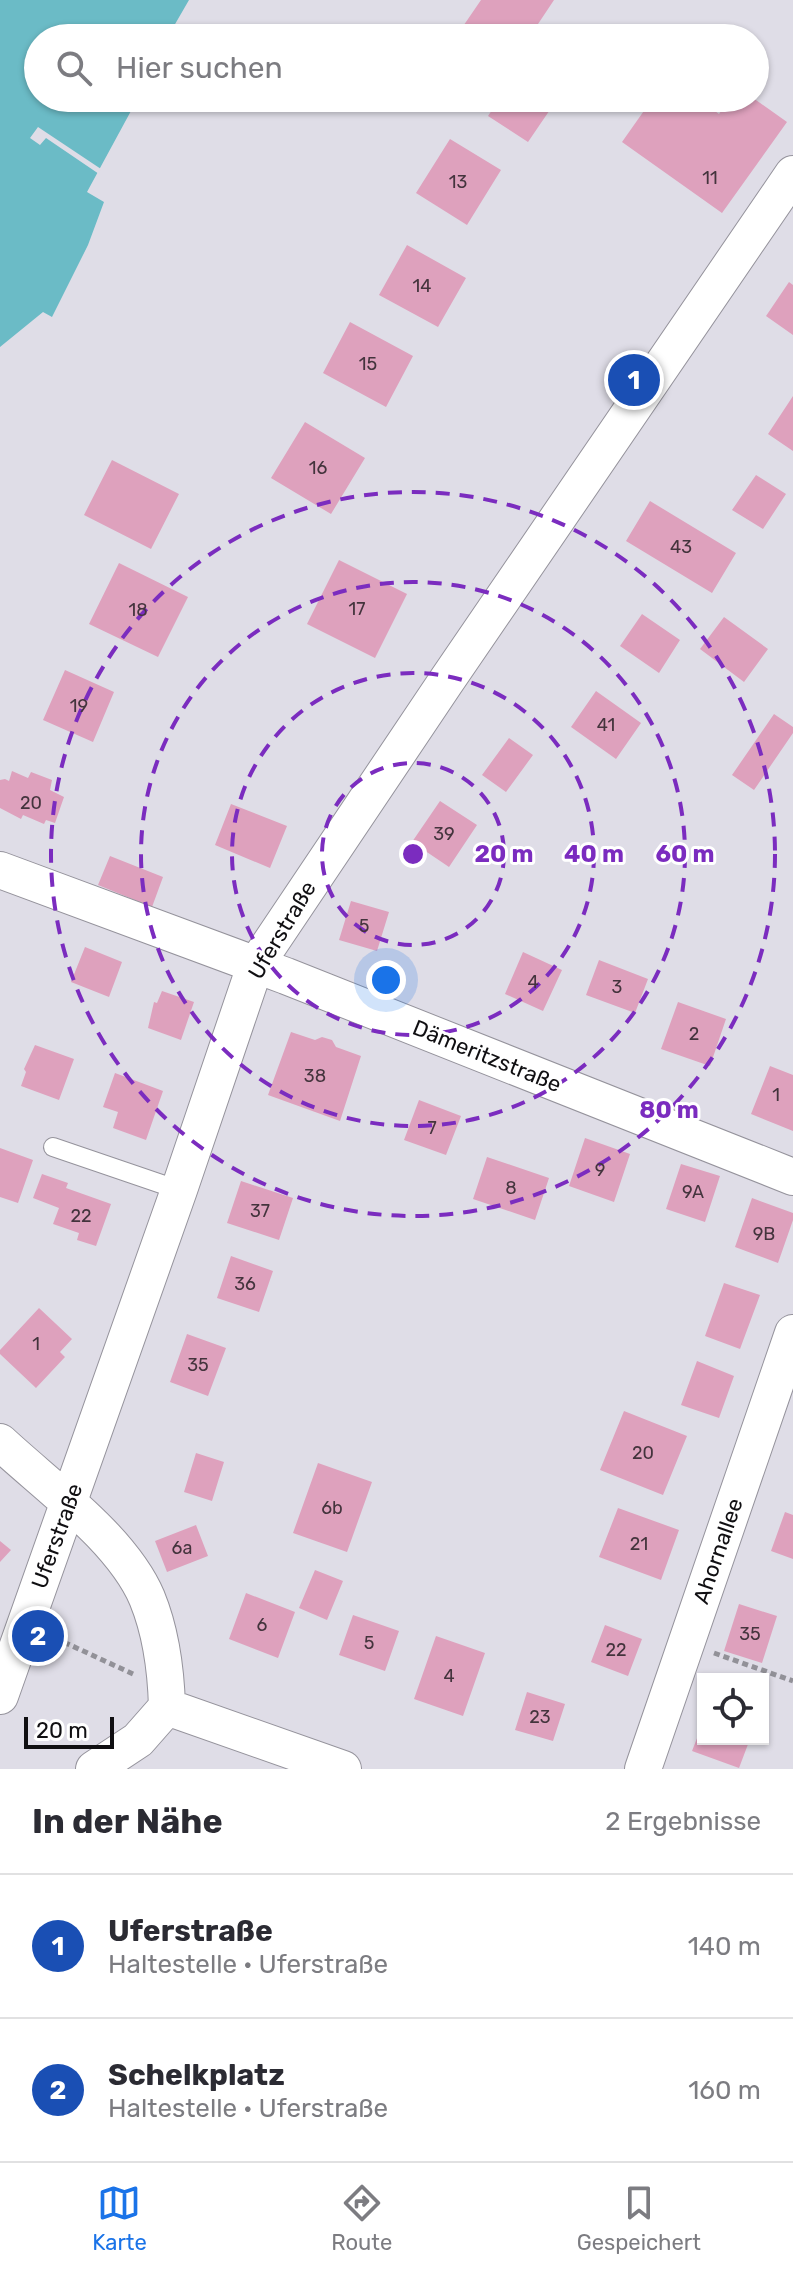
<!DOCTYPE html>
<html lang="de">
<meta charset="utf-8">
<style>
body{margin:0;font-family:Rubik,sans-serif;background:#f7f7f7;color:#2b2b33}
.controls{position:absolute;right:24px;bottom:24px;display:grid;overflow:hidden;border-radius:0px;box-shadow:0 2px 6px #0004}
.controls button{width:72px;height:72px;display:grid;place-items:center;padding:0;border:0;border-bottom:2px solid #e1e1e2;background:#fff;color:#2b2b33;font:40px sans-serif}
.scale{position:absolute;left:24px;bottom:20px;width:90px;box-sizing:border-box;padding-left:8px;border:4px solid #100f12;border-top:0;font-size:22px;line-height:28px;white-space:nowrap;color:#100f12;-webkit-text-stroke:6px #fff;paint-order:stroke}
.you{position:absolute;left:386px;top:980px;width:28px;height:28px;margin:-20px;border:6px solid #fff;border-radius:50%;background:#1a73e8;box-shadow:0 0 0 12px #1a73e833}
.badge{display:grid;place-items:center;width:52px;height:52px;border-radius:50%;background:#1a73e8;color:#fff;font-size:26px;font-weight:700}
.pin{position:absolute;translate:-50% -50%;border:4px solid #fff;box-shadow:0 2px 8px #0006}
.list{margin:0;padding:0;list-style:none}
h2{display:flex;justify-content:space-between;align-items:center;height:104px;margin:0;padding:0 32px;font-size:34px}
h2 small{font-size:26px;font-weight:400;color:#7c7c81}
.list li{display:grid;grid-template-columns:52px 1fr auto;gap:24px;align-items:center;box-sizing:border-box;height:144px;padding:0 32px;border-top:2px solid #e1e1e2}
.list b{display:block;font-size:30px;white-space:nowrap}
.list p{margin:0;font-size:26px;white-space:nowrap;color:#7c7c81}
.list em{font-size:26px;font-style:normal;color:#7c7c81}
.icon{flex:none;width:44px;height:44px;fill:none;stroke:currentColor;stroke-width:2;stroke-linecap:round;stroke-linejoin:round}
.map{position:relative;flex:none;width:793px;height:1769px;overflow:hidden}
.search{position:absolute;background:#fff;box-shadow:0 2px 6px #0004;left:24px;right:24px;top:24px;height:88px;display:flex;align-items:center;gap:20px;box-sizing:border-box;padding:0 28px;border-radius:44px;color:#7c7c81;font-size:30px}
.sheet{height:392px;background:#fff}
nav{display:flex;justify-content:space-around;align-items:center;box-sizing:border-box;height:112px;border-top:2px solid #e1e1e2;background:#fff;font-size:22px;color:#7c7c81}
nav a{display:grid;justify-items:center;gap:4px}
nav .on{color:#1a73e8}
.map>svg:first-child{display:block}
.water{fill:#6bbbc6}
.pier{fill:#dfdde7}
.building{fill:#dea1bd}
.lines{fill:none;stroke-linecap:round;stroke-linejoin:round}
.service-casing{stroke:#95939c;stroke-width:20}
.minor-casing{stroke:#95939c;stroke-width:38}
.path{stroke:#929198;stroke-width:5;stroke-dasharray:6 4;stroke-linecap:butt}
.service{stroke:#fff;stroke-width:18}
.minor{stroke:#fff;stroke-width:36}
.ring{fill:none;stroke:#7b2cbf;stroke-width:4;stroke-dasharray:14 10}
.labels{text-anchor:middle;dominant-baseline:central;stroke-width:6;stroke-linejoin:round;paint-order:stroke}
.number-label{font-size:18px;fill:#44343d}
.street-label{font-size:22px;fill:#100f12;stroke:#fff}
.centre{fill:#7b2cbf;stroke:#fff;stroke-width:4}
.ring-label{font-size:24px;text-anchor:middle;font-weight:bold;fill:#7b2cbf;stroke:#fff;stroke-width:6;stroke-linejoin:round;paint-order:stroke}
</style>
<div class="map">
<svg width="793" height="1769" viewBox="0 0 793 1769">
<rect width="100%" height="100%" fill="#dfdde7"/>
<path class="water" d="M0,0H189L167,38H38V98H138L87,192L104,202L88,245L52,317L43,312L0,347Z"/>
<path class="pier" d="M38,127L101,169L99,174L46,138L40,145L30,138Z"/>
<path class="building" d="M481,0H554L538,24L559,38H455Z
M500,98H558L528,142L488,116Z
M653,98H697L719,114L730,98H753L787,122L722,213L622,142Z
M450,139L501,170L467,225L416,193Z
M407,245L466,278L438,327L379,295Z
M789,282L793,285V335L766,316Z
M350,322L413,356L386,407L323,373Z
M793,396V451L768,434Z
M305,422L365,458L331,514L271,478Z
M112,460L179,494L151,549L84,515Z
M756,475L786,494L763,529L732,510Z
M650,501L736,553L712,593L626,541Z
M339,560L407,594L375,658L307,624Z
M119,563L188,597L158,657L89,624Z
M642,614L680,640L659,673L620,646Z
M724,617L768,649L744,682L700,649Z
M65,670L114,692L93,742L43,720Z
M596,691L641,723L616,759L571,727Z
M774,714L793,727V733L754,790L732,775Z
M509,738L533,755L506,792L482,775Z
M12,771L28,778L31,772L52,780L50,790L64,797L55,823L46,820L44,824L23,815L21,819L0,808V780L5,779L9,781Z
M440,801L477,825L449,867L412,842Z
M231,804L287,826L270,868L215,845Z
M110,856L163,877L152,907L98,885Z
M351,901L389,912L377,951L339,940Z
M85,947L122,962L109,997L71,982Z
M523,952L562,970L543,1011L505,994Z
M599,960L648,979L635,1013L586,995Z
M162,991L194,1002L181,1040L148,1028L154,1002L157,1003Z
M678,1002L726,1019L710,1066L661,1049Z
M291,1032L315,1040L322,1037L332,1040L336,1047L361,1056L340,1121L268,1095Z
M35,1045L74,1059L59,1100L21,1086L26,1072L24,1069Z
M770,1066L793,1075V1131L751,1114Z
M115,1073L163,1091L146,1140L113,1128L118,1112L103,1107Z
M419,1100L461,1116L446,1155L404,1140Z
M585,1138L630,1154L614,1202L569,1186Z
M0,1148L33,1160L18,1203L0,1197Z
M487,1157L549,1178L535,1220L473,1199Z
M681,1164L720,1176L705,1222L666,1209Z
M42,1174L68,1183L66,1188L111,1204L96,1246L77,1240L79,1233L53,1224L59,1208L33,1198Z
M241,1181L293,1198L279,1240L227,1223Z
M752,1198L793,1213V1220L778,1263L735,1247Z
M231,1256L273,1271L259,1312L217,1298Z
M724,1283L760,1295L740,1349L705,1336Z
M39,1308L72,1339L60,1352L65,1357L36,1388L0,1354V1350Z
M187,1334L226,1348L208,1396L170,1382Z
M697,1361L734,1376L719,1418L681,1405Z
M624,1411L687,1436L663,1495L600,1470Z
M196,1453L224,1462L212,1501L184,1492Z
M318,1463L372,1482L347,1552L293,1533Z
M618,1508L679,1530L661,1580L599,1557Z
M785,1512L793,1515V1559L771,1551Z
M196,1525L208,1556L167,1572L155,1541Z
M0,1541L11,1550L0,1562Z
M315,1570L343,1581L327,1620L299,1608Z
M246,1593L295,1612L278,1658L229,1639Z
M739,1604L777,1616L762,1663L724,1651Z
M353,1615L399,1631L385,1671L339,1655Z
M605,1625L642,1639L628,1676L591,1662Z
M436,1636L485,1653L463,1716L414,1699Z
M527,1692L565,1704L553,1741L515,1730Z
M703,1723V1739H750L739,1768L692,1751Z"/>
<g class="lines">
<g class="service-casing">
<path id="service" d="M53,1147L179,1190"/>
</g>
<g class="minor-casing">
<path id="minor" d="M0,870L286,976L793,1177
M0,1442C47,1486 122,1539 147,1598C161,1632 166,1671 167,1707L138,1740L94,1769
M0,1696L179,1190L255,966L445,683L793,174
M167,1707L343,1769
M643,1769L793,1333"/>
</g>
<path class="path" d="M55,1638L133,1674
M714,1653L793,1681"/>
<use href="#service" class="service"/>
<use href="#minor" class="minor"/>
</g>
<g class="ring">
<circle cx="413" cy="854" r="91"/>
<circle cx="413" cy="854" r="181"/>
<circle cx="413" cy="854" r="272"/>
<circle cx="413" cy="854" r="362"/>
</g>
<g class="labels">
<g class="number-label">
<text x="710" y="178">11</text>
<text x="458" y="182">13</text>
<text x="422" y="286">14</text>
<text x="368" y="364">15</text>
<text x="318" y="468">16</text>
<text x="681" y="547">43</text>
<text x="357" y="609">17</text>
<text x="138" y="610">18</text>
<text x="79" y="706">19</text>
<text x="606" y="725">41</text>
<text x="31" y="803">20</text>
<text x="444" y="834">39</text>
<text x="364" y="926">5</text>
<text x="533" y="982">4</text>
<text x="617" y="987">3</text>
<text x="694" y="1034">2</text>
<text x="315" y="1076">38</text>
<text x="776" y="1095">1</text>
<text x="432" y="1128">7</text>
<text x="600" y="1170">9</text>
<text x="511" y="1188">8</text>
<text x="693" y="1192">9A</text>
<text x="260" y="1211">37</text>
<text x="81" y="1216">22</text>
<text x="764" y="1234">9B</text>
<text x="245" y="1284">36</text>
<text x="36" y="1344">1</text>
<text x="198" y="1365">35</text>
<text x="643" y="1453">20</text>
<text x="332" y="1508">6b</text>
<text x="639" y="1544">21</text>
<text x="182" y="1548">6a</text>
<text x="262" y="1625">6</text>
<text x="750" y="1634">35</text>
<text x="369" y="1643">5</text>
<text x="616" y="1650">22</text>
<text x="449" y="1676">4</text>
<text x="540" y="1717">23</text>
</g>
<g class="street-label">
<text transform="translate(282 930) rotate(-59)">Uferstraße</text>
<text transform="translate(487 1056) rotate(22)">Dämeritzstraße</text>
<text transform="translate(57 1536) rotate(-70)">Uferstraße</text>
<text transform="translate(718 1551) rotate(-71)">Ahornallee</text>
</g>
</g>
<circle cx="413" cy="854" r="12" class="centre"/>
<g class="ring-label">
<text x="504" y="862">20 m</text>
<text x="594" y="862">40 m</text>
<text x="685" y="862">60 m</text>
<text x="669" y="1118">80 m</text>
</g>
</svg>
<div class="controls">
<button><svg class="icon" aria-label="locate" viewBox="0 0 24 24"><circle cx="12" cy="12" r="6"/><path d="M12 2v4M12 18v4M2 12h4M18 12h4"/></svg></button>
</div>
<div class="scale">20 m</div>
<div class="you"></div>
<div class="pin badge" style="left:634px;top:380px;background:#1a4fb4">1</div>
<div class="pin badge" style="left:38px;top:1636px;background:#1a4fb4">2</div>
<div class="search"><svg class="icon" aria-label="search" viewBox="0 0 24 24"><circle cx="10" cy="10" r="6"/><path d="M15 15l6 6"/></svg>Hier suchen</div>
</div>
<section class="sheet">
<h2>In der Nähe<small>2 Ergebnisse</small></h2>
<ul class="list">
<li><span class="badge" style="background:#1a4fb4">1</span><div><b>Uferstraße</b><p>Haltestelle · Uferstraße</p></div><em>140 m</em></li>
<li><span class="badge" style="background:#1a4fb4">2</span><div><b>Schelkplatz</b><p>Haltestelle · Uferstraße</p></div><em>160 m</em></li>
</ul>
</section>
<nav>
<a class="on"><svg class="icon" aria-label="map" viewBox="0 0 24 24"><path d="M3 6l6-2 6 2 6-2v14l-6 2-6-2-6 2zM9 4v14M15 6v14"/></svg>Karte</a>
<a><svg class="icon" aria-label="directions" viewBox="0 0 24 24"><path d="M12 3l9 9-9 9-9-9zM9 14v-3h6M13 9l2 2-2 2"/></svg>Route</a>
<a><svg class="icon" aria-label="saved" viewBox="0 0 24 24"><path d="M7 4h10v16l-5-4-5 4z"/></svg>Gespeichert</a>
</nav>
